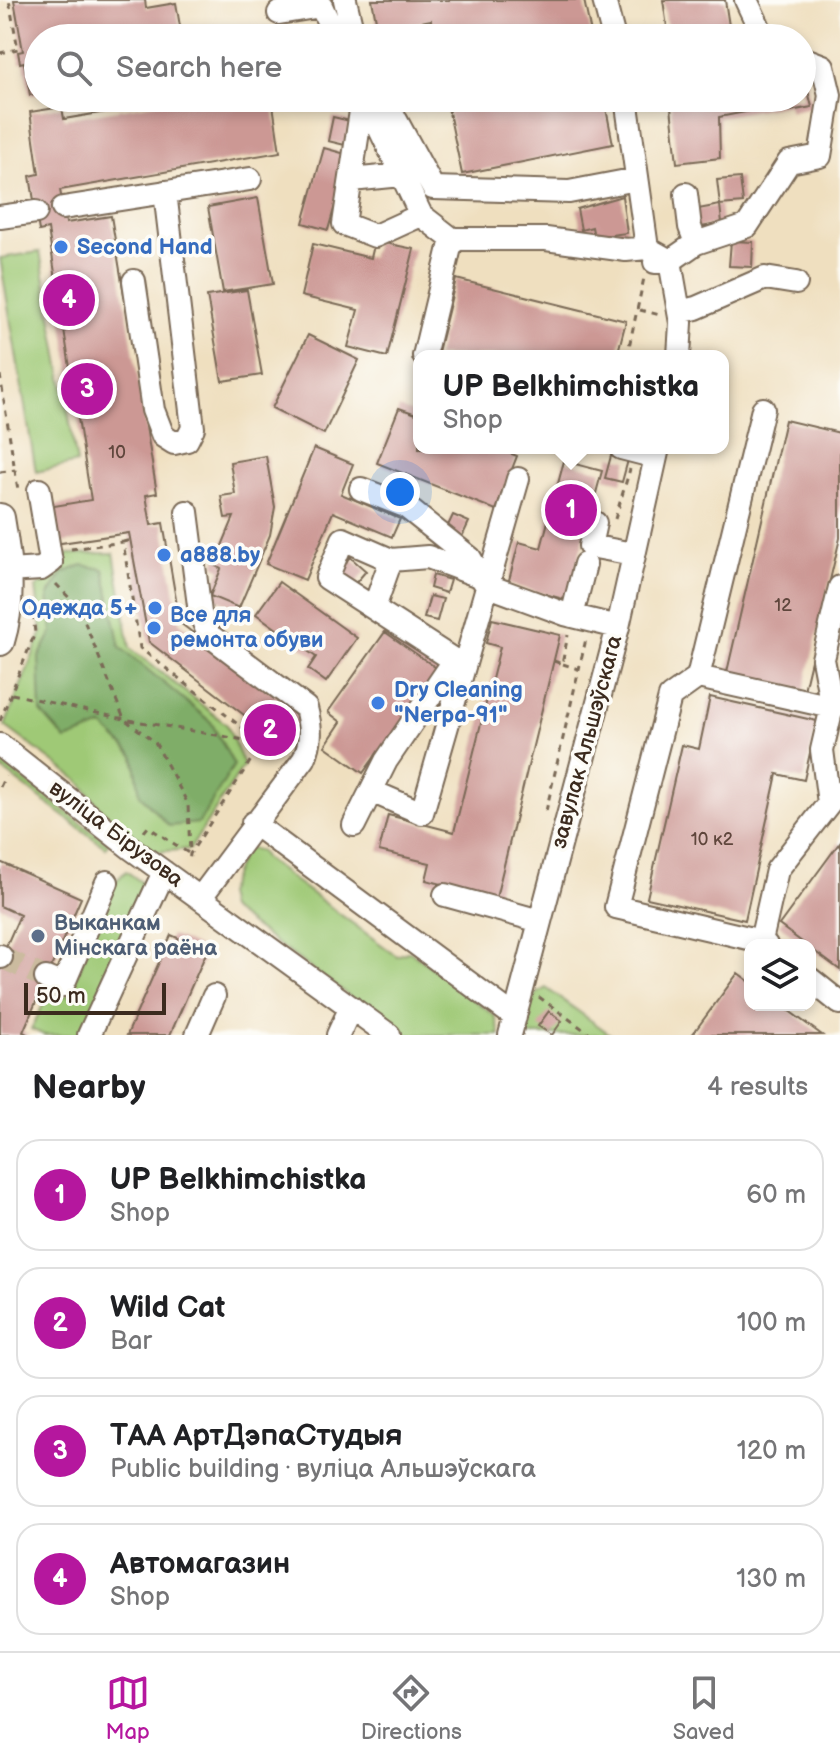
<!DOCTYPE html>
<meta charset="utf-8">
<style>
body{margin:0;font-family:"Balsamiq Sans",sans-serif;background:#f2f2f2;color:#202124}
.controls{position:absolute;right:24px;bottom:24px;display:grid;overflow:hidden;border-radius:16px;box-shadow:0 4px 12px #0003}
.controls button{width:72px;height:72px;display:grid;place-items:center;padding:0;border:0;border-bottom:2px solid #e0e0e0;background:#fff;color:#202124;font:40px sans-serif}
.scale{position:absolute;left:24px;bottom:20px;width:142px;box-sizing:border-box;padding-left:8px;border:4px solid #3b2a1e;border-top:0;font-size:22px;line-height:28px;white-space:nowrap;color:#3b2a1e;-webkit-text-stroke:6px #fdfcf7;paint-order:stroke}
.you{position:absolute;left:400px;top:492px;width:28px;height:28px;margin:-20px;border:6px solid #fff;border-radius:50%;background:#1a73e8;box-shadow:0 0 0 12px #1a73e833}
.badge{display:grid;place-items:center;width:52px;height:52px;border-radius:50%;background:#b5179e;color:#fff;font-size:26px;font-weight:700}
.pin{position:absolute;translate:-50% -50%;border:4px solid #fff;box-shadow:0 2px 8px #0006}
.popup{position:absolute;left:413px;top:350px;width:316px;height:104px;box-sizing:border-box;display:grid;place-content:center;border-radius:16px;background:#fff;filter:drop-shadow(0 2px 6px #0005);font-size:26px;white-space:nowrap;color:#757577}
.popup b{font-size:30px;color:#202124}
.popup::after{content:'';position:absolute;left:50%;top:100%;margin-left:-16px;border:16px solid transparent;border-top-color:#fff}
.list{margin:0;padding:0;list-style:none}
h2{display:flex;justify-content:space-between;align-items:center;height:104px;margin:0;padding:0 32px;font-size:34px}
h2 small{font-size:26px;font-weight:400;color:#757577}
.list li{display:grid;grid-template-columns:52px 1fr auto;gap:24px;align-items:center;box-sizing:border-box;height:112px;margin:0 16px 16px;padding:0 16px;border:2px solid #e0e0e0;border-radius:24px}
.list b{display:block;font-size:30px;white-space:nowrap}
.list p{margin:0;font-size:26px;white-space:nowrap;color:#757577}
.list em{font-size:26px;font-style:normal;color:#757577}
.icon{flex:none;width:44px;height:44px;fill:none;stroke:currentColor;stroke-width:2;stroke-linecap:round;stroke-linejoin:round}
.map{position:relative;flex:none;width:840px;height:1035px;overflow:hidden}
.search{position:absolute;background:#fff;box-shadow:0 4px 12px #0003;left:24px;right:24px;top:24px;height:88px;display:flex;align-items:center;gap:20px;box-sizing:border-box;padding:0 28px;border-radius:44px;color:#757577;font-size:30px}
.sheet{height:616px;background:#fff}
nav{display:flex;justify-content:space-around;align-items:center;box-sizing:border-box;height:112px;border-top:2px solid #e0e0e0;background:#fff;font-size:22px;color:#757577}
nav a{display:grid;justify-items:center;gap:4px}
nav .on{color:#b5179e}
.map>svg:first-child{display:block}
.green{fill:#9fc976;stroke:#6d7a4a;stroke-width:2}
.forest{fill:#7fad67;stroke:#5d6c42;stroke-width:2}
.building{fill:#cc9894}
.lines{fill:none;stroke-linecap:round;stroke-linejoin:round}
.minor-tunnel{stroke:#cbbb9f;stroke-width:22;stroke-dasharray:22 11;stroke-linecap:butt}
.minor-casing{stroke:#7a6956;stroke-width:26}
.major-casing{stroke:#7a6956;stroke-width:32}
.path{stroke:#7a6956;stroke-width:3;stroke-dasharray:6 6;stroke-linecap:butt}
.minor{stroke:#fff;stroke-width:22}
.major{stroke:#fff;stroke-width:28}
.shop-dot{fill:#3f7fe0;stroke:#fdfcf7;stroke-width:3}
.service-dot{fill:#5c6f8a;stroke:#fdfcf7;stroke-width:3}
.labels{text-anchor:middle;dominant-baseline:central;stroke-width:7;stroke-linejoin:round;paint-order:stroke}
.number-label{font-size:18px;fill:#5f463c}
.shop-label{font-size:22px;font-weight:bold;fill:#366cbe;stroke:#fdfcf7;text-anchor:start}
.street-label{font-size:22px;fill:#3b2a1e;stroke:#fdfcf7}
.service-label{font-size:22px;font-weight:bold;fill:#4e5e75;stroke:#fdfcf7;text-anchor:start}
</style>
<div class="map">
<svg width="840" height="1035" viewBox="0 0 840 1035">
<rect width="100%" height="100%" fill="#fdfcf7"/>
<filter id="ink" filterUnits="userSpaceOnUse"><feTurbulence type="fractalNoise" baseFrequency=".0125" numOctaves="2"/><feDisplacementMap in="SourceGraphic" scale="16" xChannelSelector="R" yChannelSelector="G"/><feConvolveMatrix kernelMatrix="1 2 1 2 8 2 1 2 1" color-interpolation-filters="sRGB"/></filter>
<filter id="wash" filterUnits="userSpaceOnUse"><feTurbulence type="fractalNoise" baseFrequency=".006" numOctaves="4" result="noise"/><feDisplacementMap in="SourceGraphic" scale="32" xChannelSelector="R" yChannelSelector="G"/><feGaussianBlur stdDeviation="1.8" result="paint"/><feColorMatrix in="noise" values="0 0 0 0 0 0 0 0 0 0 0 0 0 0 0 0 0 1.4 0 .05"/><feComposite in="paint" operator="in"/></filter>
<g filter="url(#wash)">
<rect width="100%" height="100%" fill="#efdfbf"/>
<path class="green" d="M40,252L77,463L36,472L0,258Z
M114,553L130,648L227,725L244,765L190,849L156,852L103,811L79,781L5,726L42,632L36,588L68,554Z
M0,762L108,843L106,848L0,768Z
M250,848L260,851L265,859L397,956L410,951L495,1016L500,1035H403L229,909L226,894L244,849Z
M126,871L148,887L82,1035H44L31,1029L47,997L69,995L114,883Z
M546,988L611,1035H520L529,999Z"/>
<path class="forest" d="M82,565L104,569L120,647L211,722L234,765L199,823L169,826L140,795L134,756L103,726L66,740L41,712L39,657L52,632L48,596L63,573Z"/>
<g id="blocks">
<path class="building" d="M14,0H145L146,8L176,3L182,38H38V94L30,95L24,62L20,63L18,52L23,51Z
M372,0H584L592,38H434L431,20L378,31Z
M663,0H725L729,26L668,34Z
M802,66L812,107L790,111L788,104L719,117L720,158L677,163L670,98H802Z
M188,98H272L280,152L60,190L66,223L111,216L157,493L146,495L151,525L163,523L180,623L303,716L282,744L149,642L129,533L54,544L48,507L91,500L48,229L39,231L30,176L39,174L30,112L62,107L64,119Z
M446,98H604L613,144L462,174Z
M333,117L350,121L345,145L328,141Z
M324,148L349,155L328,230L303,223Z
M740,178L743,203L720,205L717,180Z
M622,196L627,233L594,237L592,227L581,230L577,209Z
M258,198L273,284L223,292L208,207Z
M720,205L722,223L696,228L693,210Z
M375,241L414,249L387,357L348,347L358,310L301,296L313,244L371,258Z
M731,241L753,242L752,267L729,266Z
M456,279L626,321L617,356H437Z
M247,290L262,375L222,381L207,296Z
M308,335L359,360L324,434L272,408Z
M399,408L419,415V448H497L517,456L496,510L377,463Z
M785,420L840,433V538L804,690L727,672Z
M314,448L353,464L341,494L400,519L392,537L333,512L305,580L266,564Z
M266,456L275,507L270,535L239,608L210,596L221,569L214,565L234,517L225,518L221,496L235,494L230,462Z
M611,456L628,460L622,482L605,478Z
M564,461L602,471L567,600L508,584L519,542L541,548Z
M453,515L469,522L461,539L445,532Z
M350,557L366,571L353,586L337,571Z
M433,575L450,580L446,593L430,588Z
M279,582L357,638L326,682L308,669L316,657L256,614Z
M430,596L443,599L437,621L424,618Z
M492,619L560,635L496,898L426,880L430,863L379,851L388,815L454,832L500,647L486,643Z
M385,632L442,672L381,759L376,755L363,773L325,746L341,722L328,712Z
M710,697L817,721L804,780L777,774L745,920L647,898L682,745L699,749Z
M840,842V970L779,925Z
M0,862L81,898L23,1032L29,1035H0V960L20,915L0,906Z
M171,935L207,951L170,1035H127Z
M738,973L750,982V1005H781L822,1035H692Z
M549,1011L562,1021L552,1035L538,1026Z"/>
</g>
</g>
<g filter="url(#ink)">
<use href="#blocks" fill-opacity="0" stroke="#7a6956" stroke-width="2"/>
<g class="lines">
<path class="minor-tunnel" d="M1,957L46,978"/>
<g class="minor-casing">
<path id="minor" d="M345,0L354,38
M604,0L614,38
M746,0L764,38
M279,13L321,6L336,38
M401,38L407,37
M363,98L344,224L375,236L421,215
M365,98L421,215L452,239H546L626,250L647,248L670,261
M384,98L433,188L569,192L637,179
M626,98L647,248
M351,180L402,175
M686,194L690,227L696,243
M63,208L250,179
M0,217L36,212
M670,261L681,323L679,356
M655,262L670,261L696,243L747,226L789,162L820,156L830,95L823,66L802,58
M134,281L153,410L163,436L174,443L187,440L193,428L165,192
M679,312L696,308L765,278L796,283
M424,356L452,239
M621,448L656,457
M361,489L405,506L470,558L486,585L565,614L618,627
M187,512L200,613L209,635L306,708C311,727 312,741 304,759L201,897
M595,523L590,546L633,554
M391,560L428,557L479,576
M8,571L41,569L51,562L39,490
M374,608L391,560L343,539L327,578L463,666
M572,616L585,564
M454,661L386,761L371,791L422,813L518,479
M698,677L832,707
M0,745L132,849L389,1035
M829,803L822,750L832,707L823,659L840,587
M253,823L515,1017
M354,825L371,791
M445,895L540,921
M761,941L616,907L670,697L698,677L763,409
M766,945L761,941L777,870L837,793
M0,956L1,957
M46,978L63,985L107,882
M810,979L840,1003
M89,1035L164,872
M197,1035L214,996
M338,1035L351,1007
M510,1035L618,627L658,448"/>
</g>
<g class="major-casing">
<path id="major" d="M0,518C7,560 13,599 0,641"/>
</g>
<path class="path" d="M0,53L18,49L9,0
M640,310L660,315
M617,354L622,356
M627,356L644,278
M0,375L18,490
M0,472L15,470
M615,519L630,469
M123,542L131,540
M71,549L123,542L140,648L262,743L190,854L189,863
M56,584L79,608L124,719L155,742L188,804L190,854
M554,661L562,664L568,635
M563,664L578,669
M12,694L124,719L262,743L268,733
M0,721L35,633L32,604
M0,787L5,776
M546,811L586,639
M144,832L148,827L190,854
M539,997L591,1035"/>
<use href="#minor" class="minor"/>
<use href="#major" class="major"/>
</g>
</g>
<g class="shop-dot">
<circle cx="61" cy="247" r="8"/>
<circle cx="164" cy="555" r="8"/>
<circle cx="155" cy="608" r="8"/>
<circle cx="154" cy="628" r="8"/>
<circle cx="378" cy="703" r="8"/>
</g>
<circle class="service-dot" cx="38" cy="936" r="8"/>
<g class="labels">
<g class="number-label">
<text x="117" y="452">10</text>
<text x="783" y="605">12</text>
<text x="712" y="839">10 к2</text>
</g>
<g class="shop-label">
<text x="77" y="247">Second Hand</text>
<text x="180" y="555">a888.by</text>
<text x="139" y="608" text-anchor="end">Одежда 5+</text>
<text x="170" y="615">Все для<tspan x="170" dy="25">ремонта обуви</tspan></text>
<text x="394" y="690">Dry Cleaning<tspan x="394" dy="25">"Nerpa-91"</tspan></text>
</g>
<g class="street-label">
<text transform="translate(587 742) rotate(-75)">завулак Альшэўскага</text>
<text transform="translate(116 834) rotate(37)">вуліца Бірузова</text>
</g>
<g class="service-label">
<text x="54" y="923">Выканкам<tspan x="54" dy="25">Мінскага раёна</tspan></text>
</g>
</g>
</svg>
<div class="controls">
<button><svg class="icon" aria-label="layers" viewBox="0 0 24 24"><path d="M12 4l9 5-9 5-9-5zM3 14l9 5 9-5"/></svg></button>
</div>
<div class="scale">50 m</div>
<div class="you"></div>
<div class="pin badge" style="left:571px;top:510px">1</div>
<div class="popup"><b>UP Belkhimchistka</b>Shop</div>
<div class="pin badge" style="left:270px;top:730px">2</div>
<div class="pin badge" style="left:87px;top:389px">3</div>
<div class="pin badge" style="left:69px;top:300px">4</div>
<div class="search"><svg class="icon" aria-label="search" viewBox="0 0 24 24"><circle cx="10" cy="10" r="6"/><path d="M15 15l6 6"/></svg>Search here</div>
</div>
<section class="sheet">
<h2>Nearby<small>4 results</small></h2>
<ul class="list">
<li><span class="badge">1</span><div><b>UP Belkhimchistka</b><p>Shop</p></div><em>60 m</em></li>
<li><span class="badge">2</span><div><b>Wild Сat</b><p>Bar</p></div><em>100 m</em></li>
<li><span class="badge">3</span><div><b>ТАА АртДэпаСтудыя</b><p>Public building · вуліца Альшэўскага</p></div><em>120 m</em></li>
<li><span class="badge">4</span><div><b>Автомагазин</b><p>Shop</p></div><em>130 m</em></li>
</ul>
</section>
<nav>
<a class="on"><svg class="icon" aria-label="map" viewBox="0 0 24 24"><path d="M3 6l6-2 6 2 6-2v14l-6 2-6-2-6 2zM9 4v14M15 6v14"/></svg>Map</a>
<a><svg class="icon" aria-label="directions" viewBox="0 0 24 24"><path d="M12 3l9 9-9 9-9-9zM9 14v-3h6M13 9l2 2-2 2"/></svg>Directions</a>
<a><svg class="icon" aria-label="saved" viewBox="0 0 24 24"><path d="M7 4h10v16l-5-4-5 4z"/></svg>Saved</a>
</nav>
